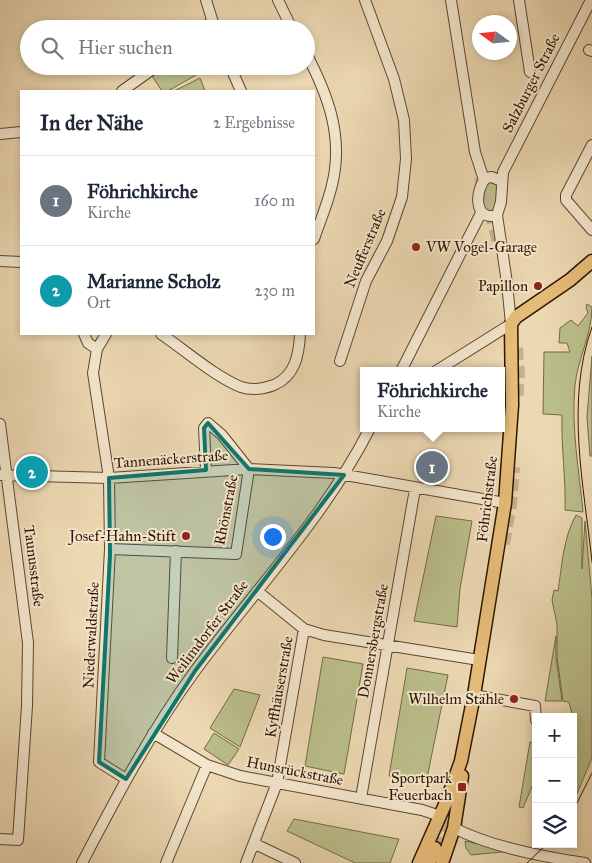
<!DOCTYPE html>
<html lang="de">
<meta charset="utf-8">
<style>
body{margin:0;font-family:"IM FELL Great Primer",serif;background:#f2f2f3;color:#1f2937}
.controls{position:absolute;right:15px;bottom:15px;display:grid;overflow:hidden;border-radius:0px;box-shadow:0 2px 8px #0003}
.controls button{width:45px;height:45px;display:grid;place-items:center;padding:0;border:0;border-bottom:1px solid #e0e1e3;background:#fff;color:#1f2937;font:25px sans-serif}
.compass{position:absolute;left:472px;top:15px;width:45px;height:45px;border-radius:50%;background:#fff;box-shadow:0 2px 8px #0003;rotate:285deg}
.you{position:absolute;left:272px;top:536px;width:18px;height:18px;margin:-12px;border:4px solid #fff;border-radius:50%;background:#1a73e8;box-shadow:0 0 0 8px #1a73e833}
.badge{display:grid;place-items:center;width:32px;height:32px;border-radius:50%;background:#ea580c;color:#fff;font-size:16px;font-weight:700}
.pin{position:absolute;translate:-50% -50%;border:2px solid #fff;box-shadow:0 1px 5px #0006}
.popup{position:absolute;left:360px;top:367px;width:145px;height:65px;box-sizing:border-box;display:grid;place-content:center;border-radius:0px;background:#fff;filter:drop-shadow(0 1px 4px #0005);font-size:16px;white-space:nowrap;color:#747a83}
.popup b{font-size:19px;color:#1f2937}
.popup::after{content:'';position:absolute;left:50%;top:100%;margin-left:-10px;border:10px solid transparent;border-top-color:#fff}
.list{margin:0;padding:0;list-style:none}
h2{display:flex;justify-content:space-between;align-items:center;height:65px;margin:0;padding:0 20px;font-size:21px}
h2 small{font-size:16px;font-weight:400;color:#747a83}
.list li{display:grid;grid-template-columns:32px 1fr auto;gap:15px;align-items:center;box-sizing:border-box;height:90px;padding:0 20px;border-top:1px solid #e0e1e3}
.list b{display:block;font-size:19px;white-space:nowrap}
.list p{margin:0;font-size:16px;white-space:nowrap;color:#747a83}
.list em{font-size:16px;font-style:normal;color:#747a83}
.icon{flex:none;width:28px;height:28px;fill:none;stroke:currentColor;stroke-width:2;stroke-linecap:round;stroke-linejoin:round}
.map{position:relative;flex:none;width:592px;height:863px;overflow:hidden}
.search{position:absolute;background:#fff;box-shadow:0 2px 8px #0003;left:20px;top:20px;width:295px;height:55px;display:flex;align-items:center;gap:12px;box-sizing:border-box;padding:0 18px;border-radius:28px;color:#747a83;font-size:19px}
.panel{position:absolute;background:#fff;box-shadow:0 2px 8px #0003;left:20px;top:90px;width:295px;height:245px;border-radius:0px}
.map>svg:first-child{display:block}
.green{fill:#babe8a;stroke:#746a46}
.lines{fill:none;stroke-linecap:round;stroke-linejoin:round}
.major-tunnel{stroke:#c6b18f;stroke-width:12;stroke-dasharray:12 6;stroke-linecap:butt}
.minor-casing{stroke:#5e462f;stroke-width:12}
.major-casing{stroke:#2f1503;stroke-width:15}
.minor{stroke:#f3e6cd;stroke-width:10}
.major{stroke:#e6bc79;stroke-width:12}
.tram{stroke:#2f1503;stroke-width:1}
.marked{fill:#0f766e;fill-opacity:0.2;stroke:#0f766e;stroke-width:4;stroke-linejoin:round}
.poi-dot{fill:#8f2418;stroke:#f3e6cd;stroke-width:2}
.labels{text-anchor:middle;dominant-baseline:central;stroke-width:4;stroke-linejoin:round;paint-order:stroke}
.street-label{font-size:15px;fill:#2f1503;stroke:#f3e6cd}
.poi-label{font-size:15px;fill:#2f1503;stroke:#f3e6cd;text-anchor:end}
</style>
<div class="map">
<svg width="592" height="863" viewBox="0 0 592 863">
<rect width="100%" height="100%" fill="#ecd8b2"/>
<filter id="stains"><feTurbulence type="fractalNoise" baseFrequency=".004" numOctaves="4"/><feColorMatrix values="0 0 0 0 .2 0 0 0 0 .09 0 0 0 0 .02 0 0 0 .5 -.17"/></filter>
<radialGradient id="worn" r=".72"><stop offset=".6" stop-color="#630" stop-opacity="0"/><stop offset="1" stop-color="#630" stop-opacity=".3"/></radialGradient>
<path class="green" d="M165,66H212L168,91H162L152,76Z
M200,78L205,91H174Z
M494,181C501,191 497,204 491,213H486L480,199L484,183Z
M587,304L592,307C592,334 578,358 575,385C571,427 579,470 583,512L565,510C566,478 561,447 562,415L543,414L544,352H570L567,343H559L560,328L571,320L578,326L588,313L586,307Z
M592,356V456H590L587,417Z
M576,515L582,518V569L585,521L592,598V758L573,803V717L569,702L563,701L557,657V624L552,600L554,590L558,591C562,566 563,538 576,515Z
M436,516L472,521L460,589L457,627L414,621Z
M556,636V657L562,701H545Z
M323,657L363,664L344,774L305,766Z
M407,668L448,675L426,783L389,776Z
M234,689L260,695L240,747L210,728Z
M214,733L239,749L228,765L204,749Z
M530,742L536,743V777L523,808L519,807Z
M294,819L398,839H399L390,863H355L287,831Z
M465,841L511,851L471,855L466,848Z"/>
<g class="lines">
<path class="major-tunnel" d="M480,177L498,242
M517,348L519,375L517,402
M504,544L511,504L514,467
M435,848L451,803"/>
<g class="minor-casing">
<path id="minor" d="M206,0L215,29
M278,0L292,29
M451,0L475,152L484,180
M519,0L530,72
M203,29L212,21
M589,50L592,51
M306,53C328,95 344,137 332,185C328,203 320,221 314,239
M230,66L241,91
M122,91L157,66
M0,134L21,132
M592,145L566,195V200L592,230
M497,215C473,222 475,189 486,178L492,177L501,181
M0,261L21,262
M84,334L88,343L97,349L93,373L109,478L110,549L99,762L126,779
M161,334C185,350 214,376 241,387C252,391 263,389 274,385C295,376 299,355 300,334
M97,349L106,334
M340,361L366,281L387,241L402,197L406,159L404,120L394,79L365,0
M401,371L481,213
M436,371L511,324L507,283L497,215L501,202L503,172L591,0
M0,424L28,643L27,706L18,840L0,839
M0,475L109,478L249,469L334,473L505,503
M110,549L236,554L249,469L222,435L208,423L204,428L206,470
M257,591L304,629L324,635L479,660
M172,658L176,551
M474,695L535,706L536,720
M153,733L207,765L240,776L422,810L440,816
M361,798L415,489
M454,828C491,847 544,857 585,863
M255,844L295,863
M82,863C117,796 151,731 195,671C254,591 325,517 370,428
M166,863L207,765
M246,863L277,783L304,629"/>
</g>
<g class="major-casing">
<path id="major" d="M419,863L447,800L461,761L474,695L505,503L512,405L511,324L516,317L570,280L592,261
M429,863L435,848
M442,863L454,828L462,776"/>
</g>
<use href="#minor" class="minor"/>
<use href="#major" class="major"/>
<path class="tram" d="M592,327C565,402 584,485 592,562
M573,811L592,773
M527,863L547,844"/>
</g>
<path class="marked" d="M208,423L249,469L344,475L195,671L126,779L99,762L110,555L109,478L206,470L204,428Z"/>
<g class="poi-dot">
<circle cx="416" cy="247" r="5"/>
<circle cx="538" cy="286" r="5"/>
<circle cx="186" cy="536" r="5"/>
<circle cx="514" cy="699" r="5"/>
<rect x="457" y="782" width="10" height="10" rx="2.5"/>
</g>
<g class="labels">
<g class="street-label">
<text transform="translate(531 83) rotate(-63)">Salzburger Straße</text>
<text transform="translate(365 248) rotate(-67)">Neufferstraße</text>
<text transform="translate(171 459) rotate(-4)">Tannenäckerstraße</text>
<text transform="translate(487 499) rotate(-83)">Föhrichstraße</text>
<text transform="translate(226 510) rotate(-79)">Rhönstraße</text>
<text transform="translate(34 566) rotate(83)">Taunusstraße</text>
<text transform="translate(207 632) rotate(-53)">Weilimdorfer Straße</text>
<text transform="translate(91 635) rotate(-87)">Niederwaldstraße</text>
<text transform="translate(373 641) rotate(-80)">Donnersbergstraße</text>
<text transform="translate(279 687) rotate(-80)">Kyffhäuserstraße</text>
<text transform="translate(295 771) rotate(11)">Hunsrückstraße</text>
</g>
<g class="poi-label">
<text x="426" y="247" text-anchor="start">VW Vogel-Garage</text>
<text x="528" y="286">Papillon</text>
<text x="176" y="536">Josef-Hahn-Stift</text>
<text x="504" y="699">Wilhelm Stähle</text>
<text x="452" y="778">Sportpark<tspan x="452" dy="17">Feuerbach</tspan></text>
</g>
</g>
<rect width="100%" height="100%" filter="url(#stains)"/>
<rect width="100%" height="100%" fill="url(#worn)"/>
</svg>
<div class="controls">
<button>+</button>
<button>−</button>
<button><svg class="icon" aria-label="layers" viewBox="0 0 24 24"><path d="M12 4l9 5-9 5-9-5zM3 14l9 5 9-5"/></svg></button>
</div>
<svg class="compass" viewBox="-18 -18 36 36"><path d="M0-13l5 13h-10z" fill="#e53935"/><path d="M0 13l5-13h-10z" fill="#747a83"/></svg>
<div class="you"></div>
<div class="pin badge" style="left:432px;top:467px;background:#6b7280">1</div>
<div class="popup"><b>Föhrichkirche</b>Kirche</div>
<div class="pin badge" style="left:32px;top:472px;background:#0f9aa8">2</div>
<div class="search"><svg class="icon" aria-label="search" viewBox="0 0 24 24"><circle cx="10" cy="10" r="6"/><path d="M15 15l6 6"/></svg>Hier suchen</div>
<section class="panel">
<h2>In der Nähe<small>2 Ergebnisse</small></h2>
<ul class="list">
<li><span class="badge" style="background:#6b7280">1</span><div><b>Föhrichkirche</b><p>Kirche</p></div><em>160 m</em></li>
<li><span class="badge" style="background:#0f9aa8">2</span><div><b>Marianne Scholz</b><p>Ort</p></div><em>230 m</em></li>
</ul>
</section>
</div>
